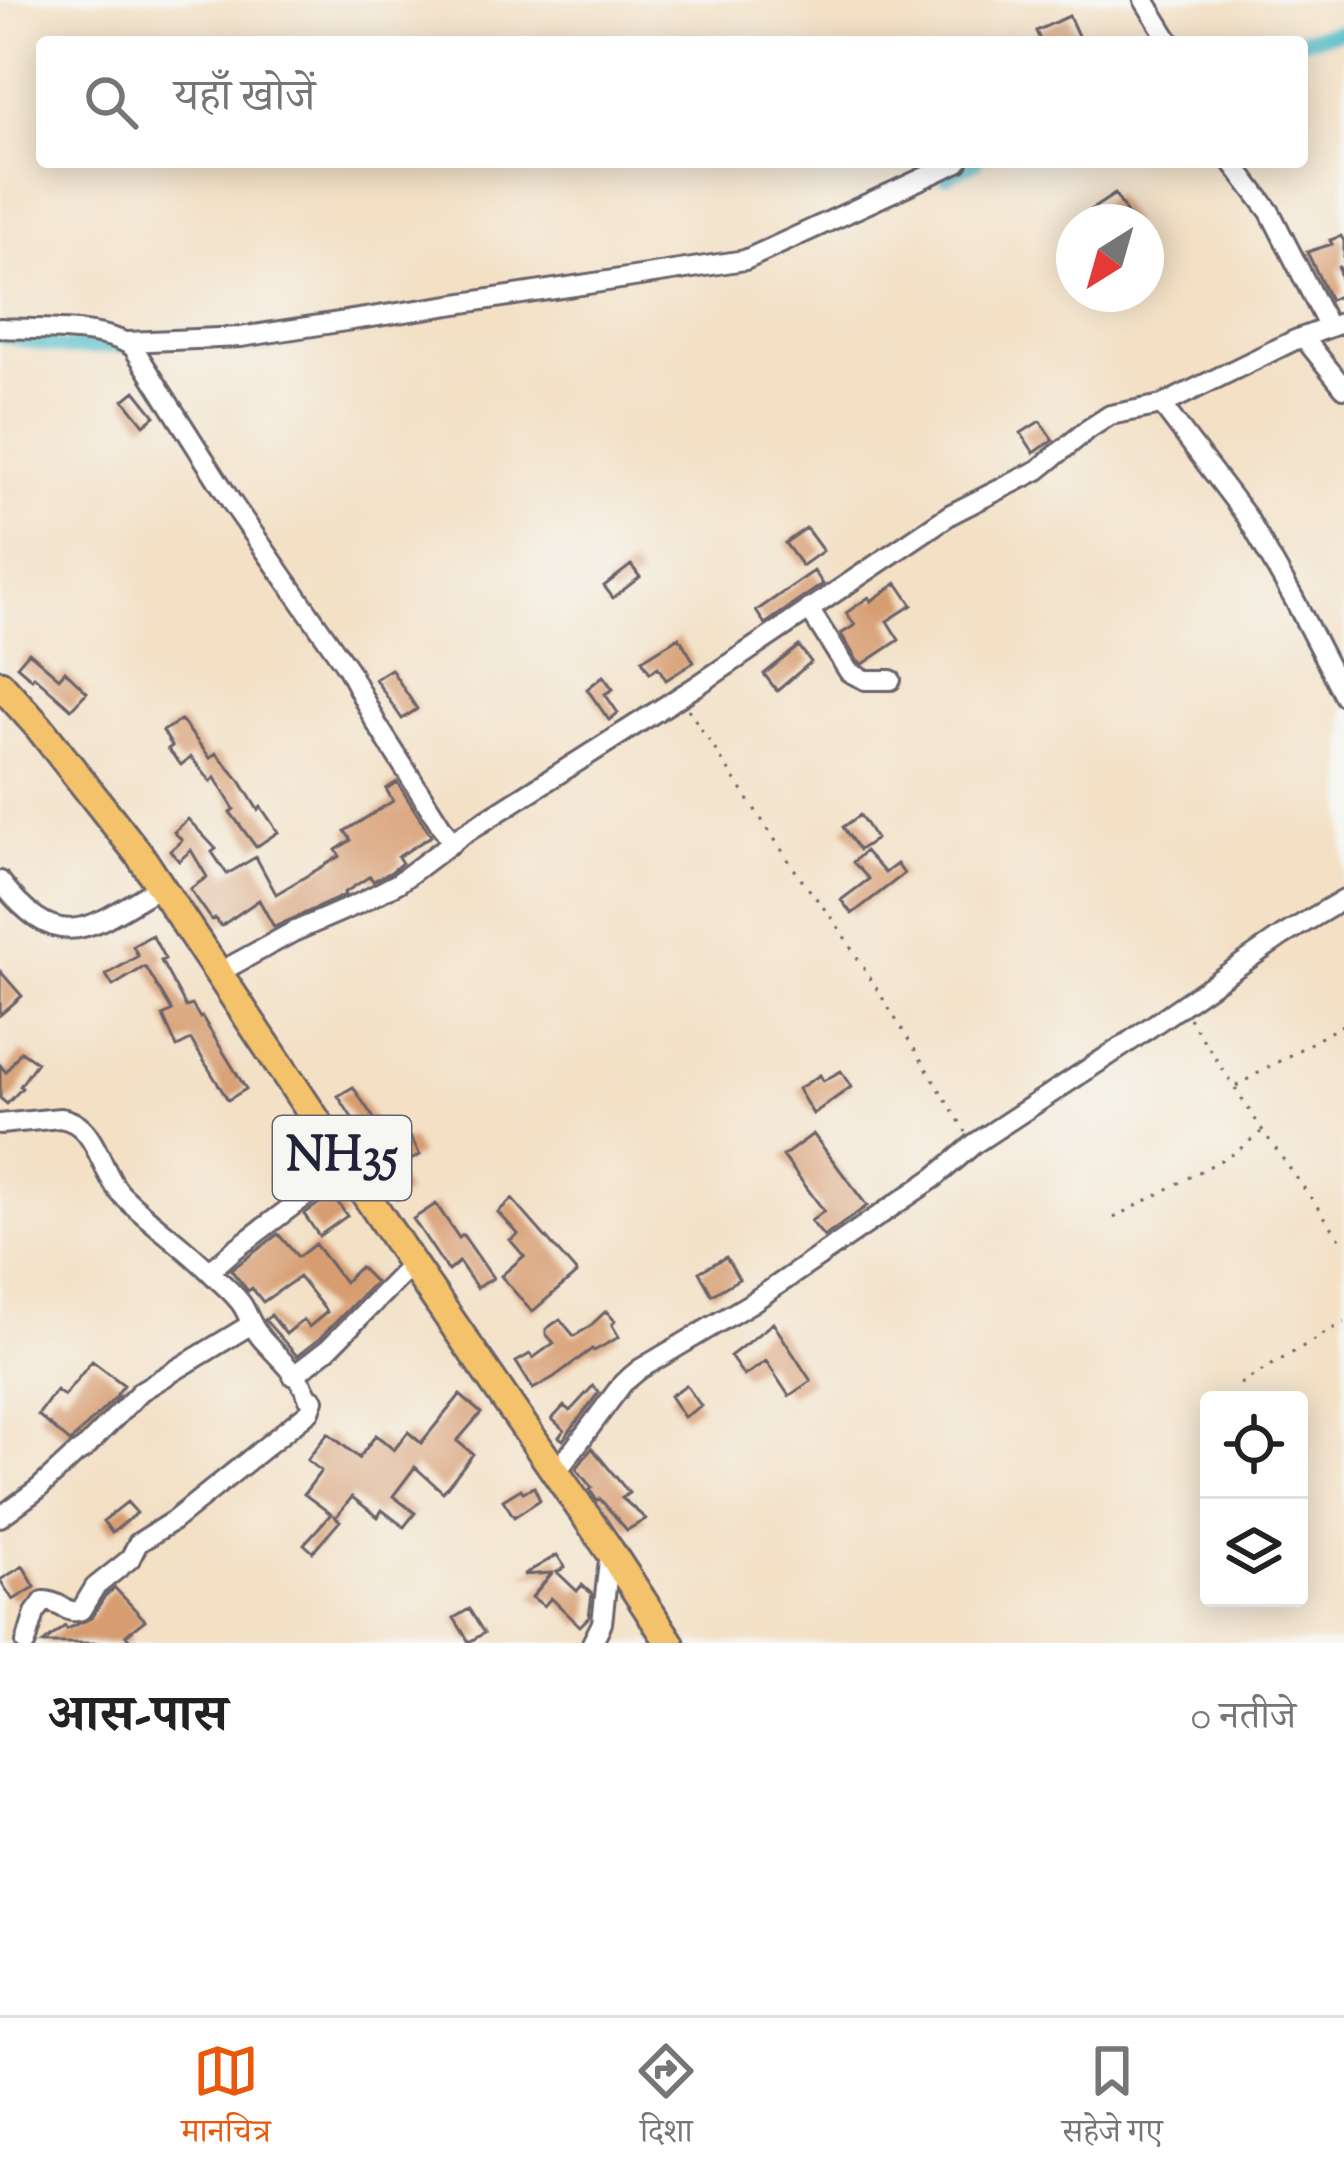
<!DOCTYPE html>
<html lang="hi">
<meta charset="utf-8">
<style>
body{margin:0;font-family:"Sorts Mill Goudy","Noto Serif Devanagari",serif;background:#f6f6f6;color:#222}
.controls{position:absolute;right:36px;bottom:36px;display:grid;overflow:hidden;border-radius:12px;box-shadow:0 6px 30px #0003}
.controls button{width:108px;height:108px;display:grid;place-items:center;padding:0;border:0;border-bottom:3px solid #e0e0e0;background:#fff;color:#222;font:60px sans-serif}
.compass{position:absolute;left:1056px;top:204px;width:108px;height:108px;border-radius:50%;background:#fff;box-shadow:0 6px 30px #0003;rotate:217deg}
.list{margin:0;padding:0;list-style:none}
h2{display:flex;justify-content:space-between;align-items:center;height:156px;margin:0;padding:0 48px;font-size:51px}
h2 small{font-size:39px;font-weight:400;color:#767676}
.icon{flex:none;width:66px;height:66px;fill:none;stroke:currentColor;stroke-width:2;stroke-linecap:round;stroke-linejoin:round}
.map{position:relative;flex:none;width:1344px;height:1643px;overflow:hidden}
.search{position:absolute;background:#fff;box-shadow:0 6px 30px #0003;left:36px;right:36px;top:36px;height:132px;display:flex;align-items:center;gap:30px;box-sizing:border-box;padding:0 42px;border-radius:12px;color:#767676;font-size:45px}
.sheet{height:372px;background:#fff}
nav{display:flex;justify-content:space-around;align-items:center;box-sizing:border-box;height:168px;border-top:3px solid #e0e0e0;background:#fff;font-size:33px;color:#767676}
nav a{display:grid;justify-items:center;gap:6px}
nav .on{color:#ea580c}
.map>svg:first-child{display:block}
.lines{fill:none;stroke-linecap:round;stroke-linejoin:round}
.canal{stroke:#4ebbc8;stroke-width:16}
.building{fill:#d79c70}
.minor-casing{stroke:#6b646b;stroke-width:24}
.highway-casing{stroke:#6b646b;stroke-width:33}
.path{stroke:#6b646b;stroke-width:3;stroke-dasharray:3 9;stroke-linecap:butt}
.minor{stroke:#fff;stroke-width:18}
.highway{stroke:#f4c26a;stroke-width:27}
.labels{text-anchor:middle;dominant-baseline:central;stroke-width:12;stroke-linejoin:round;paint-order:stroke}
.shield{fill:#f6f6f2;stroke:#626272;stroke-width:3}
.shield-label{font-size:48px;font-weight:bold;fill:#22223b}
</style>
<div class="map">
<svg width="1344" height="1643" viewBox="0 0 1344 1643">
<rect width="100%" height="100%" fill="#f6f6f2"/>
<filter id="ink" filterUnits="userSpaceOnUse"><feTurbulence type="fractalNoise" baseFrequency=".00833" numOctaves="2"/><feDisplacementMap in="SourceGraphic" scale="24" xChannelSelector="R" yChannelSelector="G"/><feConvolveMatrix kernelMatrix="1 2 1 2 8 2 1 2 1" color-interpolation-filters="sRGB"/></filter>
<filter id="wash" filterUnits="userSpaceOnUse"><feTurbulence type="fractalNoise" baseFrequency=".004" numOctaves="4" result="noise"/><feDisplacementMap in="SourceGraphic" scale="48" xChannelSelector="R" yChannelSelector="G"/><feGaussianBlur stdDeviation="2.7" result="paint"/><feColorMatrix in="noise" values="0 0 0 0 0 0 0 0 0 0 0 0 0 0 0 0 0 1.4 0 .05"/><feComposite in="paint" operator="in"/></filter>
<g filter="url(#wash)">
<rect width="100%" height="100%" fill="#f3e0c5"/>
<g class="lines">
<path class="canal" d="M1288,42L1344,31
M945,176L975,162
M0,335L65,348L130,345
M240,344L264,343L315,334"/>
</g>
<g id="blocks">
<path class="building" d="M1069,16L1081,42H1041L1036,31Z
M1115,194L1132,222H1077L1093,211L1092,209Z
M1341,236L1344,241V273L1338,266L1344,294L1330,300L1307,252L1332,244L1330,240Z
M135,391L155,416L144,425L124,400Z
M1040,421L1053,440L1034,453L1021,433Z
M806,528L823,551L802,566L785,543Z
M631,565L640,577L613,598L604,586Z
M814,571L823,584L765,624L756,611Z
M897,583L912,605L887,621L899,640L863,664L858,662L841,634L855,625L846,613L869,597L871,601Z
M679,637L694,662L666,680L658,667L650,673L642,660Z
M799,646L811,662L777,691L764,674Z
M29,652L59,678L65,671L87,692L71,709L34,676L32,679L17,666Z
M391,669L417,709L402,719L375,679Z
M603,676L613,689L605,694L618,713L609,720L587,689Z
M181,720L210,758L216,753L240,781L258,810L261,807L278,832L256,847L230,812L234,809L215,778L211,782L191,757L181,765L168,749L172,746L163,731Z
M397,782L431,836L398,857L402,863L391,872L373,881L370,876L344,893L345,895L274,927L259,900L221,926L215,918L212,920L190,889L207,877L191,850L179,861L170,851L182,840L174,832L188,819L216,849L212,852L227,874L256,857L276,894L340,856L336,850L351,840L345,831L393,801L386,789Z
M860,815L876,839L859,850L843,827Z
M865,851L885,873L897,864L904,874L852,914L841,900L869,879L853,862Z
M152,935L165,959L161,961L186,1007L192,1005L200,1018L202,1017L246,1089L228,1100L191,1040L177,1047L163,1016L172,1011L147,969L144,967L113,986L106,975L138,956L133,946Z
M0,971L22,996L0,1015Z
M21,1051L37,1062L20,1086L22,1088L7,1104L0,1098V1065L6,1072Z
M841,1071L851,1087L813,1114L798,1089L820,1075L823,1081Z
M353,1087L375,1120L360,1130L338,1096Z
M813,1134L867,1206L824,1237L811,1221L824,1211L783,1156Z
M411,1138L420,1155L393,1169L407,1193L397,1199L372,1158Z
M332,1194L347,1216L319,1236L304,1214Z
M512,1199L577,1273L532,1312L501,1276L524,1256L510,1240L518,1234L498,1212Z
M436,1204L459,1238L463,1235L493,1278L477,1288L459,1262L448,1271L413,1219Z
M278,1234L298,1257L315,1244L344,1282L360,1267L375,1282L319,1339L297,1356L265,1320L271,1315L286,1334L303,1320L309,1327L327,1312L299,1277L263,1302L252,1288L248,1291L231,1270Z
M726,1257L739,1279L712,1295L699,1272Z
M606,1311L615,1321L612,1325L619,1337L594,1351L592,1349L554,1377L533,1389L516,1362L530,1354L533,1358L554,1343L546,1334V1329L560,1319L574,1336L589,1327Z
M773,1323L811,1381L789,1396L766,1361L744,1376L730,1356Z
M92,1361L124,1385L117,1394L118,1395L70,1442L38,1415L56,1390L64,1396Z
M686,1385L701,1406L684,1417L670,1396Z
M593,1386L599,1392L563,1440L559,1437L564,1430L552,1419L564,1406L570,1411Z
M460,1395L481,1413L457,1441L473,1454L443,1492L415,1467L393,1496L415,1513L404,1527L382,1510L378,1517L352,1497L336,1517L333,1515L340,1521L313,1552L304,1544L331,1514L304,1494L321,1471L307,1460L328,1433L359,1458L376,1435L394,1450L408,1432L421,1443Z
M592,1448L629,1493L622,1498L646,1519L627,1530L600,1499L597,1501L590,1490L592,1488L576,1469Z
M534,1487L540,1500L514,1517L503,1500L521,1489L523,1492Z
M127,1502L137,1513L112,1533L103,1521Z
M557,1555L565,1567L557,1572L577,1591L582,1585L592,1594L589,1617L580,1626L551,1598L544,1606L532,1597L552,1573L523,1575Z
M23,1566L35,1587L13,1600L0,1580Z
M115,1588L145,1620L126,1635L132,1643H43L65,1626L67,1629L91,1618L105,1596Z
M469,1609L484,1633L469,1642L454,1618Z"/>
</g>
</g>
<g filter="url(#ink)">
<use href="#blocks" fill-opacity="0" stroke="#6b646b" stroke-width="3"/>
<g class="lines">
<g class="minor-casing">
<path id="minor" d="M1144,0L1170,42
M1232,162L1270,212L1328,326
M0,328C36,330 104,326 133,347L232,503L348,669L376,723L452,843
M1304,338L1344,388
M127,342L241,337L745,260L958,162
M1162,405L1247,517L1294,599L1344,696
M809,609L849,672L865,680H891
M0,881C61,959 91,927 161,886
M218,973L293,932L360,903L398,883L462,835L695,687L951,514L1038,470L1087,430L1110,415L1162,405L1295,340L1344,322
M0,1124L60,1118C97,1123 99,1170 121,1194C150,1223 183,1245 212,1274C222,1284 237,1295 244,1308C251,1321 251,1326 262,1339C276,1355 302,1378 308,1397L314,1400L310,1411L173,1521L138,1543L130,1559L95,1587L81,1610C68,1616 58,1600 44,1601L35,1613L26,1643
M210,1271L234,1250L315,1189L328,1172L335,1148
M293,1376L328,1349L412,1264
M555,1474L623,1383L640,1369L751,1303L934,1178L974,1144L1123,1046L1282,936L1344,899
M0,1517L38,1489L77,1453L85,1448L141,1391L250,1325
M592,1643L602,1623L610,1551"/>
</g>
<g class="highway-casing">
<path id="highway" d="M0,684L38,726L141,857L412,1264L610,1551L670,1643"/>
</g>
<path class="path" d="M688,709L801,879L837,925L966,1132
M1189,1018L1263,1131L1344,1244
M1236,1086L1344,1024
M1114,1218L1236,1152L1261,1132
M1240,1384L1344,1322"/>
<use href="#minor" class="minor"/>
<use href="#highway" class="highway"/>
</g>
</g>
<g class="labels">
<rect class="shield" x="273" y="1116" width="138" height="84" rx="9"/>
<g class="shield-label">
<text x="342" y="1158">NH35</text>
</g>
</g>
</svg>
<div class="controls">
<button><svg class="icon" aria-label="locate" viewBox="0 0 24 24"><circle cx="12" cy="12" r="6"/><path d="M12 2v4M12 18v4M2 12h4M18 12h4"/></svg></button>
<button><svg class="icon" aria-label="layers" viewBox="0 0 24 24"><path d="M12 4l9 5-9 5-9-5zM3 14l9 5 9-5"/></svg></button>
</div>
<svg class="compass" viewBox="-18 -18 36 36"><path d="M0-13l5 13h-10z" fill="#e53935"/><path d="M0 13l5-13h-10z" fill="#767676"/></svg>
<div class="search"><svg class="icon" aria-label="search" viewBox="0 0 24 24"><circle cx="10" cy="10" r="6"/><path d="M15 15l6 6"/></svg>यहाँ खोजें</div>
</div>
<section class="sheet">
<h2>आस-पास<small>0 नतीजे</small></h2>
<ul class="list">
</ul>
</section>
<nav>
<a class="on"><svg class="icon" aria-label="map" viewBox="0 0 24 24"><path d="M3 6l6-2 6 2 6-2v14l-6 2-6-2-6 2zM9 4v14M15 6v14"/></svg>मानचित्र</a>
<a><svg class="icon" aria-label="directions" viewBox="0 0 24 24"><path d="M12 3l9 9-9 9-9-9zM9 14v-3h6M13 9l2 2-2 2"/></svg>दिशा</a>
<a><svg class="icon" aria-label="saved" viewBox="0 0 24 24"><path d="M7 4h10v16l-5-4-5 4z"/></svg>सहेजे गए</a>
</nav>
